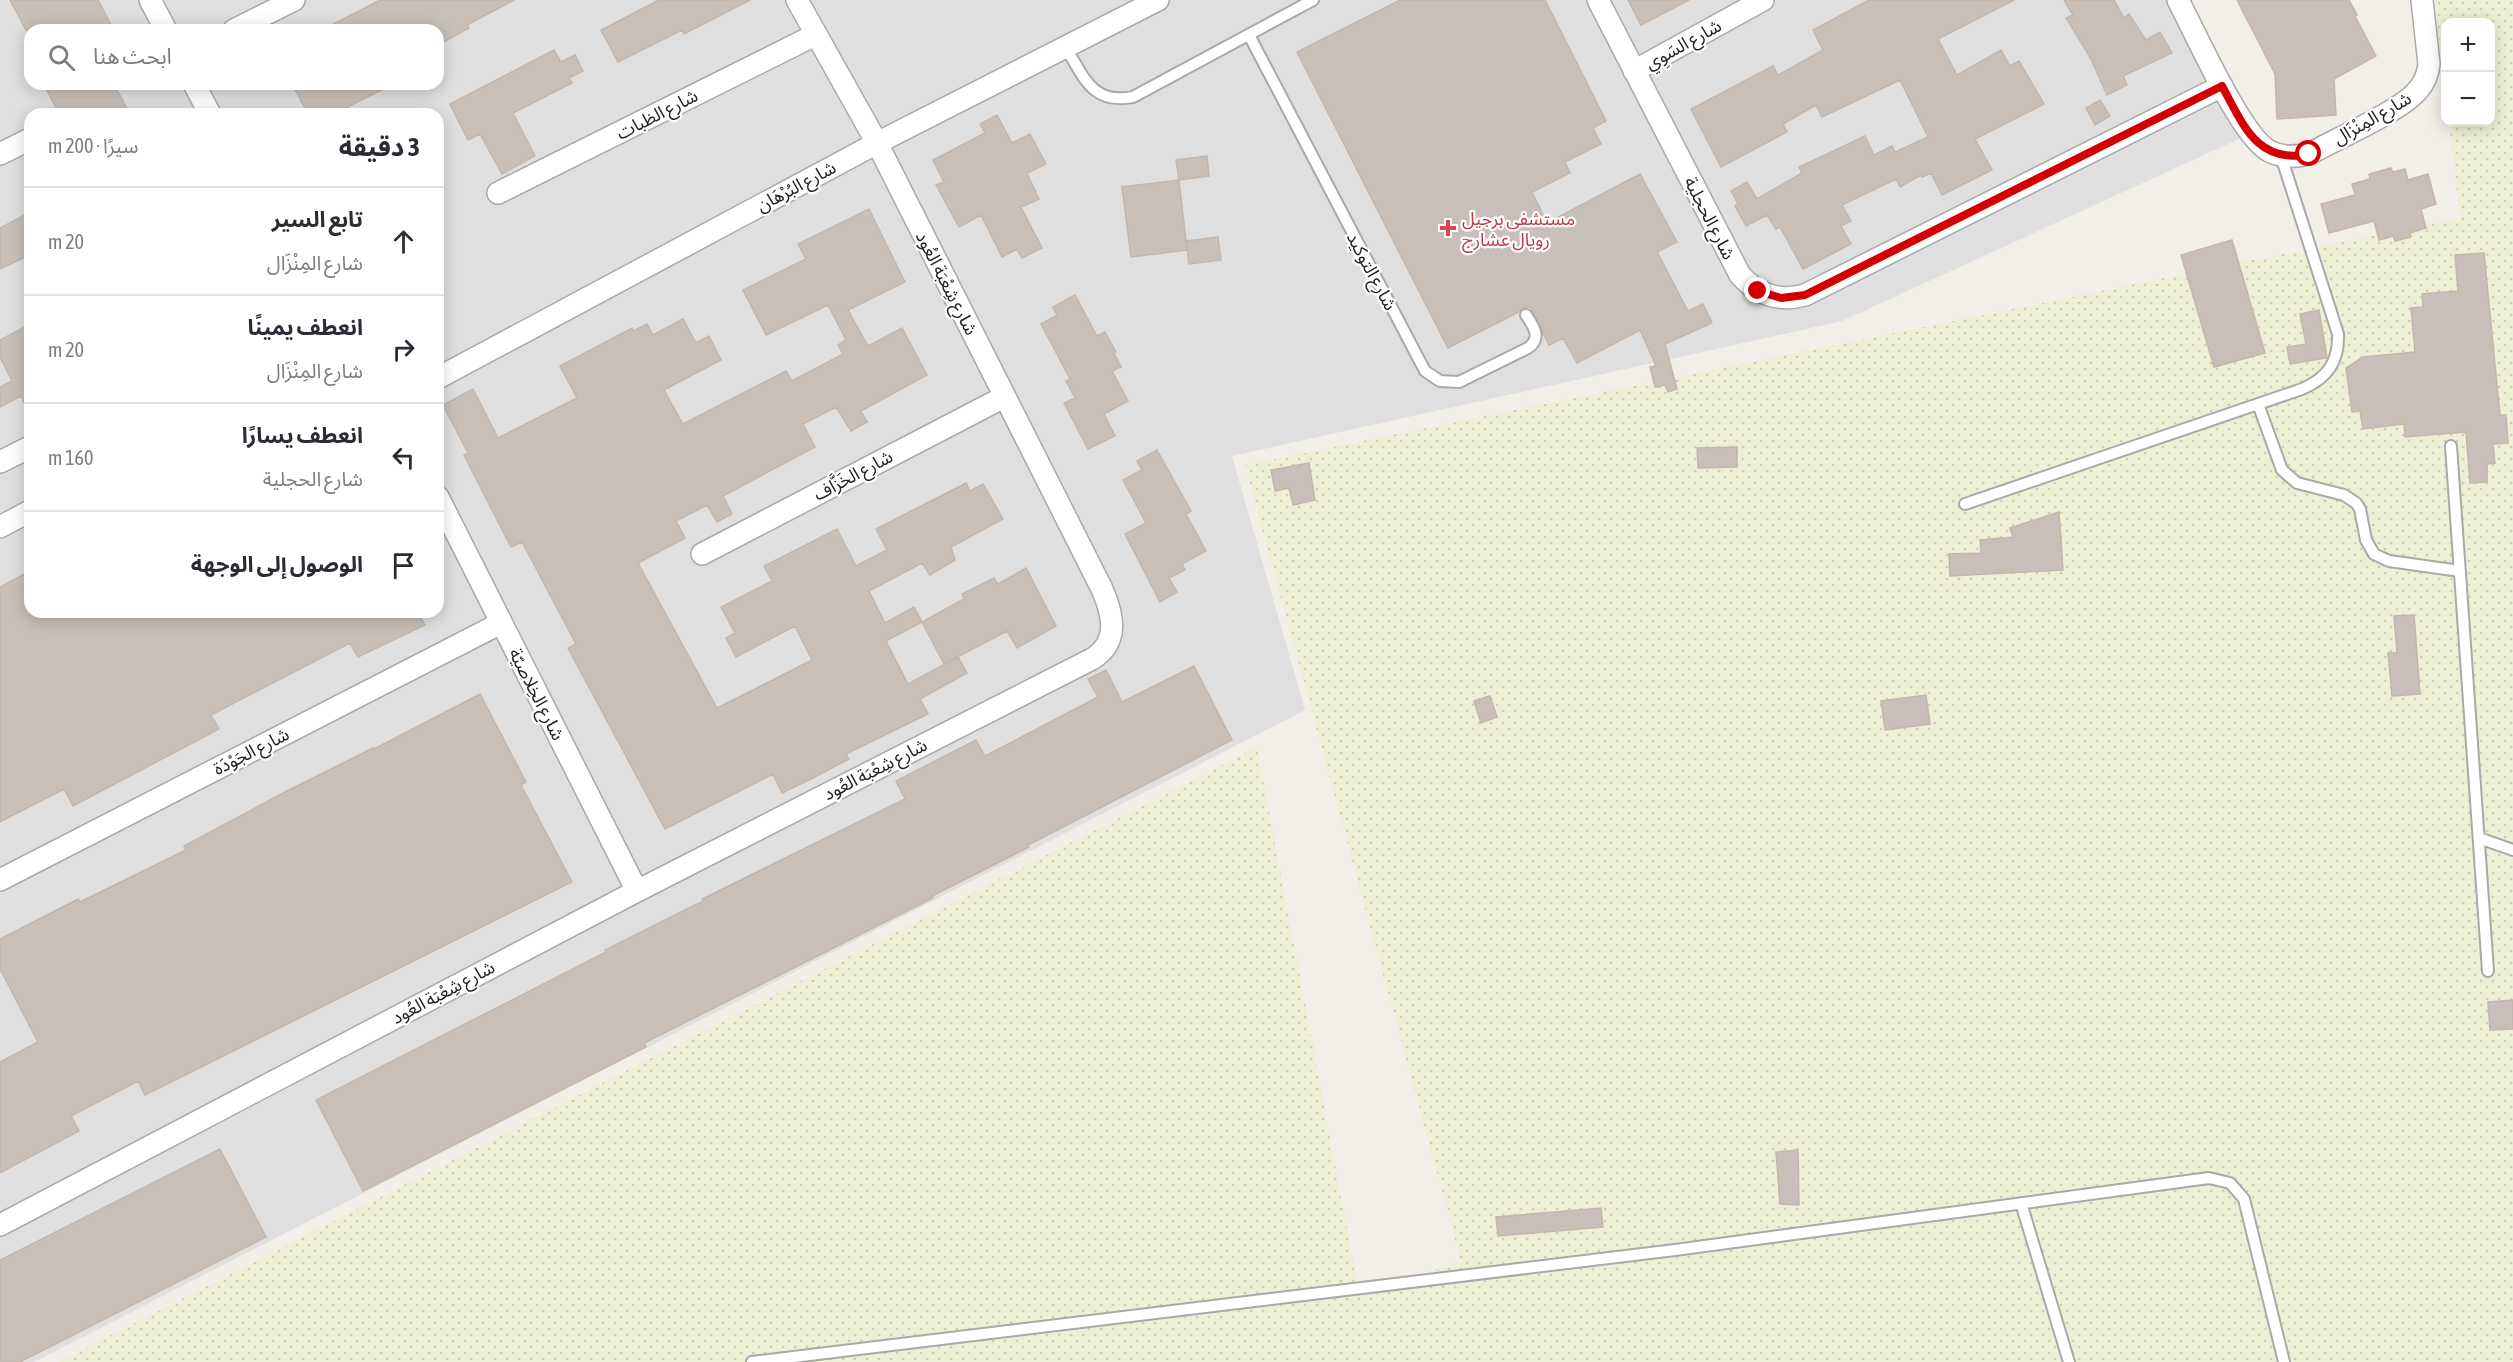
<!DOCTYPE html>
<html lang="ar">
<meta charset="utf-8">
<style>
body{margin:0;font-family:"Asap Condensed","Noto Sans Arabic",sans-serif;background:#f7f7f7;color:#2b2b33;direction:rtl}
.controls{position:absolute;right:18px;top:18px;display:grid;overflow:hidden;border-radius:12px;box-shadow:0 3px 15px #0003}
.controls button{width:54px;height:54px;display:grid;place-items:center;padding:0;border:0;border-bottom:2px solid #e1e1e2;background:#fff;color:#2b2b33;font:30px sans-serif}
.stop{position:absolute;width:18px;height:18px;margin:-14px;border:4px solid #d40000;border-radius:50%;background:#fff}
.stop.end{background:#d40000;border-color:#fff;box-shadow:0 2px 6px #0008}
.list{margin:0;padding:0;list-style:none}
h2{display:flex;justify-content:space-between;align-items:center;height:78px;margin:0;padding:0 24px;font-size:26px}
h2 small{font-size:20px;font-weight:400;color:#7c7c81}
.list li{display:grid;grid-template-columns:39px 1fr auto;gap:18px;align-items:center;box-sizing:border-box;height:108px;padding:0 24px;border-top:2px solid #e1e1e2}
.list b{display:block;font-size:22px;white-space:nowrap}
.list p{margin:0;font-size:20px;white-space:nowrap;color:#7c7c81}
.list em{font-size:20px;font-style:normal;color:#7c7c81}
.icon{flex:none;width:33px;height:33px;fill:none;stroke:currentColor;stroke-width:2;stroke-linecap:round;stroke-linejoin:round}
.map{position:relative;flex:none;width:2513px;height:1362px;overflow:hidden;direction:ltr}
.search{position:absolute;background:#fff;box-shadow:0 3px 15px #0003;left:24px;top:24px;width:420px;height:66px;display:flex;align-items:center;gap:15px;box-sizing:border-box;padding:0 21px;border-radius:18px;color:#7c7c81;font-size:22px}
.panel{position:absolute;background:#fff;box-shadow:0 3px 15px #0003;left:24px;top:108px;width:420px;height:510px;border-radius:18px;direction:rtl}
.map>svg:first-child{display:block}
.residential{fill:#e0dfdf;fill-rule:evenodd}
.farmland{fill:url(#farmland-dots)}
.building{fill:#c7bfb8;stroke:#c4b6ab;stroke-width:1.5}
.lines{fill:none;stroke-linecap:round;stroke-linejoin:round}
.lane-casing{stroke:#a9a9a9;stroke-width:14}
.street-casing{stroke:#a9a9a9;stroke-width:24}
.lane{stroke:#fff;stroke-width:10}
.street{stroke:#fff;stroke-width:21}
.route{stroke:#d40000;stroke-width:8}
.health-dot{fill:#e0444e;stroke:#fff;stroke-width:2}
.labels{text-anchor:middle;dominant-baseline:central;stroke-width:4.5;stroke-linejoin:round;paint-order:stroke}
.street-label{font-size:18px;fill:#222;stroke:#fff}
.health-label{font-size:18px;fill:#be3a42;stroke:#fff;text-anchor:start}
</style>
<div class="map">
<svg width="2513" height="1362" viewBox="0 0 2513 1362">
<defs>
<pattern id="farmland-dots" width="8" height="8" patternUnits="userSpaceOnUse" patternTransform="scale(1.5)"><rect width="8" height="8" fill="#eef0d5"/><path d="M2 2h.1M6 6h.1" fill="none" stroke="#ccceb7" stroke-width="1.8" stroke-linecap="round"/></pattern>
</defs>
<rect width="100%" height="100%" fill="#f2efe9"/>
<path class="residential" d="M0,0H2168L2241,138L1842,321L1232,456L1305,710L34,1362H0ZM30,30H438V84H30ZM30,114H438V612H30Z"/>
<path class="farmland" d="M2435,0H2513V1362H59L1257,747L1359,1293L1461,1262L1245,465L2460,218L2449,122H2490V22H2446L2445,92Z"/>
<path class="building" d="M10,0H98L114,30H26Z
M380,0H514L467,25L469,28L438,45V30H403L400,24L388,30H322Z
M659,0H750L684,34L682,30L618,62L601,30Z
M1400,0H1545L1606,121L1593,128L1601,144L1565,162L1570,173L1532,192L1547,223L1640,174L1677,242L1657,252L1688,311L1703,304L1712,323L1665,344L1677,389L1668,392L1665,385L1655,387L1650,367L1656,366L1640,330L1577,363L1563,338L1549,345L1530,307L1522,308L1519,312L1448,348L1297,52Z
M1628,0H1689L1641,25Z
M1869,0H2014L1938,39L1957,75L2001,50L2010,66L2019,61L2044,104L1975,139L1992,170L1942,195L1931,173L1922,177L1921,175L1900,187L1896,179L1842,205L1851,221L1841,226L1851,244L1803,269L1780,227L1776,229L1767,215L1746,226L1735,206L1738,204L1731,191L1747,182L1757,199L1802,173L1799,167L1865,136L1874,155L1892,146L1895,152L1928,137L1900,80L1822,117L1816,105L1783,124L1787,132L1721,167L1691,109L1773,66L1778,75L1823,50L1813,30Z
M2064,0H2114L2124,18L2129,14L2146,40L2160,32L2172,53L2123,76L2127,85L2107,95L2090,57L2066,18L2073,15Z
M2237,0H2349L2357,15L2355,16L2376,56L2334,79L2336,115L2277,119L2275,74Z
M554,50L561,62L575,55L583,71L569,78L572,83L513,113L535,156L502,174L480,134L468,140L450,104Z
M44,84H114L130,114H59Z
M292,84H393L334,114H308Z
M2100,100L2110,116L2095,125L2086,108Z
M997,115L1012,143L1030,134L1046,164L1027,173L1039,199L1021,207L1042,248L1022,258L1017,249L1002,257L981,215L959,227L936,185L944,182L933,160L985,133L980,124Z
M1207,156L1209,176L1179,180L1176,160Z
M2391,168L2393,172L2405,169L2408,180L2428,174L2436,204L2421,209L2426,228L2410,233L2411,237L2395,241L2393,236L2379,240L2374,221L2329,233L2321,204L2355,195L2352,184L2370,179L2369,174Z
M1179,180L1187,250L1131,257L1122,187Z
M869,209L905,282L848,310L868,346L902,328L927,375L861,411L867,422L851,431L836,407L803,424L815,447L723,496L732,514L717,522L707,505L676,521L685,538L638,563L717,708L812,660L795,626L736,657L726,638L735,633L721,607L772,581L764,566L837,529L856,566L887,550L876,529L966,483L970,491L983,484L1003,519L951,547L955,560L930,575L922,563L869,591L885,623L914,607L922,622L886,641L908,684L958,657L967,673L920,699L928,714L846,754L849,759L813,778L782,793L773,774L665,829L568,648L576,644L522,542L511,547L464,455L468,453L443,405L473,389L498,438L577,398L560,366L632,328L633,331L647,324L653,335L683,319L696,343L709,336L721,360L664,390L683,424L786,371L792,381L843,354L838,345L846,340L828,305L766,335L743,290L806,259L798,244Z
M30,212V255L0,269V228Z
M1218,237L1221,260L1189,264L1186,241Z
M2232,240L2265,353L2214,367L2181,255Z
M2484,253L2500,415H2506L2508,443L2493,444L2495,463L2487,464V482L2470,483L2466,432L2405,437L2404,424L2363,429L2360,411L2352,412L2346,368L2363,357L2415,352L2411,308L2423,307L2422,294L2458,291L2455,255Z
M1075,295L1097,336L1105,332L1116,352L1114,353L1121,367L1112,371L1128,401L1104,414L1115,436L1088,449L1064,403L1075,398L1066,381L1070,379L1041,324L1057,315L1053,307Z
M2319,310L2327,358L2290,364L2287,347L2306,344L2300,314Z
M30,324V415L21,396L0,407V387L12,381L0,357V340Z
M1737,447V467L1698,468L1697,448Z
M1157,450L1191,511L1186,514L1206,551L1182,564L1185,570L1169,578L1177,592L1160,602L1125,534L1146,523L1123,480L1142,470L1137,461Z
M1309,463L1315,500L1293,505L1289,488L1275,491L1271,470Z
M2059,512L2063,570L1950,576L1949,554L1981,553L1980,540L2013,537L2010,528Z
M1026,568L1056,626L1017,648L1007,631L944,664L922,622L964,599L962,594L994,578L998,584Z
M30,571V612H418L425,625L358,657L350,643L211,715L219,729L73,806L64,789L0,822V587Z
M2414,615L2420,694L2392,696L2388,653H2397L2394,616Z
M1194,666L1232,740L1028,845L1029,847L932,896L933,898L644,1043L646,1047L363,1191L316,1100L606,952L605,950L703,901L702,899L905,799L896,781L976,740L985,756L1098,697L1088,679L1106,670L1122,702Z
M480,694L526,782L521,785L572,882L145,1095L138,1081L71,1116L79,1131L0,1173V1062L38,1042L0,969V939L78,899L80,902L186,850L184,846L285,792L373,748L374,749Z
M1926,695L1930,724L1885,730L1881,701Z
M1490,696L1497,717L1481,723L1474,701Z
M2513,1000V1029L2490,1030L2488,1002Z
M220,1149L266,1237L20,1362H0V1260Z
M1798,1150L1799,1205L1780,1204L1776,1152Z
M1601,1208L1603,1227L1498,1236L1496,1217Z"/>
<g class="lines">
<g class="lane-casing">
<path id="lane" d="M1249,35L1425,371L1440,381L1459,382L1528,348C1542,338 1534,327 1526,315
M1066,48C1084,77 1092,105 1133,97L1313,0
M2258,404L2282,470L2297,483L2344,495L2356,503L2360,509L2366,540L2374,554L2389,561L2460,571
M2451,446L2488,971
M1965,504L2302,389C2328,378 2339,361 2338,334L2281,156
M2479,838L2513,850
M2021,1203L2069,1362
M752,1362L1675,1250L2209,1178L2230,1183L2244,1199L2284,1362"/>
</g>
<g class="street-casing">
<path id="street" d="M150,0L166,30
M1598,0L1740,275C1758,295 1779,302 1805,295L2222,86
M2178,0C2195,32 2241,136 2269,151C2282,158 2295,157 2309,154C2336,139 2401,111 2418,90C2425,82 2428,74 2429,64L2422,0
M234,30L294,0
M1634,71L1763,0
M194,84L210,114
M0,154L30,139
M498,193L815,35
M438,378L877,143L1158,0
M0,462L30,447
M438,497L637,891
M0,527L30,511
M702,554L1004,397
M0,880L501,623
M0,1225L637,891L1092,659C1120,642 1113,614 1102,589L877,143L797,0"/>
</g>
<use href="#lane" class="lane"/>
<use href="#street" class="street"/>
</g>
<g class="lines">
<path class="route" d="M1758,291L1781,298L1805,295L2222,86C2243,124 2257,165 2309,154"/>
</g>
<path class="health-dot" d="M1445 219h6v6h6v6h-6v6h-6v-6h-6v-6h6z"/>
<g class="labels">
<g class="street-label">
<text transform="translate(1683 44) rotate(-29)">شارع السَوِي</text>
<text transform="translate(657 114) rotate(-27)">شارع الظبات</text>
<text transform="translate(2372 118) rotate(-30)">شارع المِنْزَال</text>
<text transform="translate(796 186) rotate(-28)">شارع البُرْهَان</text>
<text transform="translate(1710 218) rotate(63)">شارع الحجلية</text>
<text transform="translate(1372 271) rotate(62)">شارع التوكيد</text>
<text transform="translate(947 283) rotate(63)">شارع شِعْبَة العُود</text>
<text transform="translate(853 475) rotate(-28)">شارع الخَزَّاف</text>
<text transform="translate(537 694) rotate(63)">شارع الخِلاصيّة</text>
<text transform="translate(251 751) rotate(-27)">شارع الجَوْدَة</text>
<text transform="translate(875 769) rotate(-27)">شارع شِعْبَة العُود</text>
<text transform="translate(443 992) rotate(-28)">شارع شِعْبَة العُود</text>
</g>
<g class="health-label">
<text x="1462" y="218">مستشفى برجيل<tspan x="1462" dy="21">رويال عشارج</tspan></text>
</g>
</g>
</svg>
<div class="controls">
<button>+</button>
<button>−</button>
</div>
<div class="stop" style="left:2309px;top:154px"></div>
<div class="stop end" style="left:1758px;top:291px"></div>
<div class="search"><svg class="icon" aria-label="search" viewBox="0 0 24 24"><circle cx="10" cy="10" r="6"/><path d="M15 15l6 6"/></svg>ابحث هنا</div>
<section class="panel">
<h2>3 دقيقة<small>سيرًا · 200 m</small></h2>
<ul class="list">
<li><svg class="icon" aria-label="ahead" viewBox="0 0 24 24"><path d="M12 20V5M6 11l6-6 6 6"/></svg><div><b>تابع السير</b><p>شارع المِنْزَال</p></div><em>20 m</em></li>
<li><svg class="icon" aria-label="right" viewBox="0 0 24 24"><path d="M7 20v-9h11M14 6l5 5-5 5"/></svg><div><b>انعطف يمينًا</b><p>شارع المِنْزَال</p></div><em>20 m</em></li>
<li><svg class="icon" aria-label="left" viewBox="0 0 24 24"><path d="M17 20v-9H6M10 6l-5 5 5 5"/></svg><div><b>انعطف يسارًا</b><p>شارع الحجلية</p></div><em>160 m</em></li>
<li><svg class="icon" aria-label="arrive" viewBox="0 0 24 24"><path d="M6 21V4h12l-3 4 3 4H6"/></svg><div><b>الوصول إلى الوجهة</b></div></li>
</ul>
</section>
</div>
